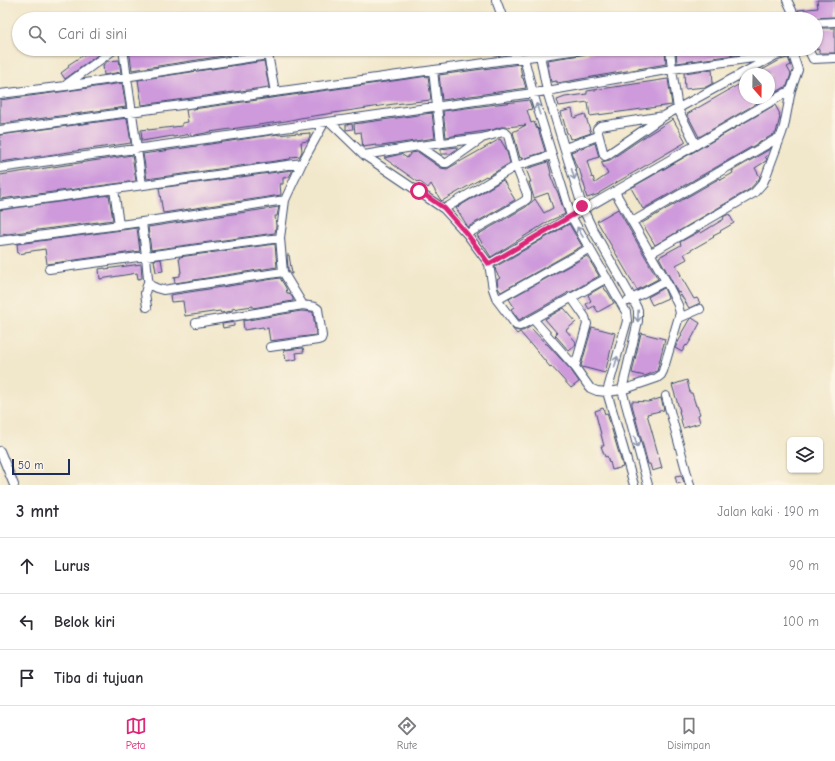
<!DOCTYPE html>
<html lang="id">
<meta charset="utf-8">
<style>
body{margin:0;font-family:"Comic Neue",sans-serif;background:#f7f7f7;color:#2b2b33}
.controls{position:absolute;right:12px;bottom:12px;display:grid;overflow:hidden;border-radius:6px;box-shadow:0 1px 3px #0004}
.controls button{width:36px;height:36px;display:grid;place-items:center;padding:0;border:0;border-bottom:1px solid #e1e1e2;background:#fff;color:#2b2b33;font:20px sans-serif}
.compass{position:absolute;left:739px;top:68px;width:36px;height:36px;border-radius:50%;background:#fff;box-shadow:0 1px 3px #0004;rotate:160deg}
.scale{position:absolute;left:12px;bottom:10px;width:58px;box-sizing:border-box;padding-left:4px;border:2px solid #1b2f5e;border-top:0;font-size:11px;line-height:14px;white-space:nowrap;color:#1b2f5e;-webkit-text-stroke:3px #fcf5e5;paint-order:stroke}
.stop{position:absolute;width:12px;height:12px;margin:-9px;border:3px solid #db2777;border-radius:50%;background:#fff}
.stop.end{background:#db2777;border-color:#fff;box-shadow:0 1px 4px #0008}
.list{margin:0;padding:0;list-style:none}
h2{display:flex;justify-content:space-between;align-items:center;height:52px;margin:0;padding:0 16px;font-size:17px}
h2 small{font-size:13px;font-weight:400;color:#7c7c81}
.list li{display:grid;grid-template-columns:26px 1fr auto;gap:12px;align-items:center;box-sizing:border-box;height:56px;padding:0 16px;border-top:1px solid #e1e1e2}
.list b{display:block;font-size:15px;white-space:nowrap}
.list em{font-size:13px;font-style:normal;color:#7c7c81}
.icon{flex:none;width:22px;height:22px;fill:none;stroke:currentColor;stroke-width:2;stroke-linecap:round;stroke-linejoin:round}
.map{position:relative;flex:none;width:835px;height:485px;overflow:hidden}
.search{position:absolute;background:#fff;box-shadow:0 1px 3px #0004;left:12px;right:12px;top:12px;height:44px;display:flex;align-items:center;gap:10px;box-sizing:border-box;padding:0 14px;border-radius:22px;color:#7c7c81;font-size:15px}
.sheet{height:220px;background:#fff}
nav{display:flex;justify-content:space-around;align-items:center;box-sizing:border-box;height:56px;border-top:1px solid #e1e1e2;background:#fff;font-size:11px;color:#7c7c81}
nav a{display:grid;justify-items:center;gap:2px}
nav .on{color:#db2777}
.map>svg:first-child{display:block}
.building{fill:#ce9adc}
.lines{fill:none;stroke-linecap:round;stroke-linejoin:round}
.minor-casing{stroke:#3b4b6e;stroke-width:10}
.minor{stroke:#fff;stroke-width:8}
.oneway{stroke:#8d97ae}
.route{stroke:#db2777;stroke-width:5}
</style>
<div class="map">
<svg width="835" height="485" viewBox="0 0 835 485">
<rect width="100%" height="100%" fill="#fcf5e5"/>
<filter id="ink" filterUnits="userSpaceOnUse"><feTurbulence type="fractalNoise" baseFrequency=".025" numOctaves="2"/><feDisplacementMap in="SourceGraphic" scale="8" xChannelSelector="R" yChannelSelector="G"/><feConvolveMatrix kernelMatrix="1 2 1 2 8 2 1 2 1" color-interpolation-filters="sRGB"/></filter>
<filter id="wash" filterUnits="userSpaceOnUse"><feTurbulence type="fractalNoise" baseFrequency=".012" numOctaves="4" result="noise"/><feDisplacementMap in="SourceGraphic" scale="16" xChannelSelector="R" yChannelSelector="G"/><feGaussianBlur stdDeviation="0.9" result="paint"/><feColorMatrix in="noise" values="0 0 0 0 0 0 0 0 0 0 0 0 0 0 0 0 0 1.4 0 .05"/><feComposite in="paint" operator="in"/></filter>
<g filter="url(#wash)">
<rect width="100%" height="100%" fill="#f1e7cb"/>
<g id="blocks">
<path class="building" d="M817,0H835V17L816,18L812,19H801L798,10L818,8Z
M816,28H835V53H819V49L816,50Z
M86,49H106L65,79L61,73L69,67L68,65L88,52Z
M129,49H205V51L221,49H262V50L132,70Z
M612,49H665L666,64L575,80L557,83V81L551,82L547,60L587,54L590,52Z
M676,49H706V51L719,49H764V51L677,63Z
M788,58L791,65L787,67L791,74L787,86L769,96V74H755L780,60Z
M119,60L121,72L104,75L103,65L108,61Z
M264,61L269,87L142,105L138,80Z
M520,64L522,78H523L526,88L442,100L439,75Z
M712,69L713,83L706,87L685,89L684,73Z
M428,76L431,100L394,104L300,118L286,121L210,132L191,136V134L173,137V136L142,141L141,130L148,129V130L182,126V123L188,122L186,110Z
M668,79L672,105L590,116L588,102L559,106L557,100L565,97L587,94V91Z
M745,81V98H766L699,137L687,114Z
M122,83L126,107L0,124V100L67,91Z
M529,100L532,109L527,110L531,123L534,122L537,129L538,128L545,151L544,152L522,159L521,157L520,158L513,132L526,125L506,127H501L492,130L446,137L443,111Z
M775,105L780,114H779L780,117L776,133L643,209L631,188Z
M572,109L574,118L585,114L591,133L573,139L572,138L570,139L568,133H567L561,112Z
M432,113L435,138L381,146H376V145L363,147L361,132L355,133L354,124Z
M127,118L131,143L0,162V135Z
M673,119L686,142L614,184L599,193V194L587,198L585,192L586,191L579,168H577L571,152L595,143L599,157L587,161L592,178L593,177L595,183L608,174L601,162L610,160L641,139Z
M352,124L353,129L346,130V125Z
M298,133V134L310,133V136L308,141L301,142L302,151L300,156L291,157L290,159L147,179L143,154L278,134V135Z
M500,139L506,149L510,163L487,177L486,176L442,201L440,199L431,184L428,188L419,181L418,182L384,158L401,154L407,158L411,153L418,152L441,168L447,169Z
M457,147V149L450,154H441V149Z
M770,149L768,155L765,157L767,159L766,161L755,168L760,177L758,180L750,189L655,245L642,223L720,178L721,180L733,173L732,171Z
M132,155L136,181L0,199V175Z
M548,162L551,173L550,174L555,187L558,193L565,214L549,221L491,257L477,235L526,207L535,199L544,213L553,208L548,193L534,198L529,182H531L526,169Z
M292,170V172L289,177L283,178V184H280L281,195L163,213L159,188Z
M503,180L515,200L468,227L456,208Z
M109,195L113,220L0,235V210Z
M279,207L277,216H275L276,226L275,233L151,250L148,227Z
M618,209L658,279L637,290L597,221Z
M729,214L734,223L720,231L721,232L713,236L714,237L684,254L687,259L676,265L681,275H680L694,299L697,298L700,303L689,308L679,292L678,293L659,257L681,245L680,242L700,231L701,233L724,219L723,217Z
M569,224L582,246L501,292L498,288L497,280L500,278L496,272L495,267Z
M137,228L140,251L47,264L45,249L25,252V253L18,254L17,244Z
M275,244L277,267L175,283L174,277L180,276V273H181L179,257Z
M287,255H289L292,274H291L288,270Z
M587,256L599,276L571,292H568L566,294L519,320L511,309L514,307L509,299Z
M161,259L163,271L156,272L154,260Z
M141,264L142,278L138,279L137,273L100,279L99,269L105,268V269Z
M280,278L286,288L287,293H289L293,298V301L253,308V306L232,309V311L221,313L220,311L185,316L183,301L171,302L170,295Z
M603,286L606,291H607L614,303L598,312L594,306L589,309L586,304L591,301L588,295Z
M664,288L668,298L652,305L648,297Z
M564,308L576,322L566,330L576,342L575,346L569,351L556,336L555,335L557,333L545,319Z
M301,311L313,312L316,335L270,341L268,328L264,329L263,327L244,330L243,321Z
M692,318L700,323L691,340L687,346L686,345L682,352L675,348L682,335L681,334L689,320Z
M234,322V326L223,328L222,324Z
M530,327L546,344H547L571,370L579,382L571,388L551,366L550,367L532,345V346L520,332L517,334L512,328L515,330L519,331H523Z
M592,327L615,333L605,373L582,367L581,366Z
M641,333L665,339L657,371L645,376L632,373Z
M303,348L304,352L296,353L297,359L286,361L284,350Z
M687,380L690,393H692L696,406H697L700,414L698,415L700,423L683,428L679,411H680L672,385Z
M661,398L664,410L647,414L662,468L652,471L650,464H648L632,405V401L648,402Z
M603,408L605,414L607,413L623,467L612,470L610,462L609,463L607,456L605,457L601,446H604L595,411Z
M681,475L684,482L677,484L675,476Z"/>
</g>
</g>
<g filter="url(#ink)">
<use href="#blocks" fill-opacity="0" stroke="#3b4b6e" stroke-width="1"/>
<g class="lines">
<g class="minor-casing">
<path id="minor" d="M496,0L503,19
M787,0L796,19
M816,23L835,22
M123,49L142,185
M267,49L275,92
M513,49L516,58
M670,49L672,69L678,109L696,145
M808,49L813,59L835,58
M540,55L547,91L583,209L592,228L634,302L638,310V321L622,390L648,485
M524,58L533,93L571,216L626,312L627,321L607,392L634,485
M433,70L441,143
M67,84L115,49
M0,94L66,86L268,55
M664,116L600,126L597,129L604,155L605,156L607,155L664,116L776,55L792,51
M330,122L364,155L444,209L467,234L489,264L493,289L497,300L516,325L520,326L533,319L607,278
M0,130L586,49
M419,146L444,163H447L481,139
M565,148L598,136
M364,155L419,146L482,138L503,132L506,133L508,135L516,166L527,194V199L523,202L467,234
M0,168L547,91L672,69L776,55
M114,189L119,225
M0,205L302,163
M444,209L516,166L552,155
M142,222L146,256L148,279L150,285L156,288L163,290L283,272
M632,222L780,137
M0,241L142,222L285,200
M651,253L754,193L763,183L766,176L782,133L784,127L791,90
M489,264L791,90L798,70L791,49
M49,269L280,238
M571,297L585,317L587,324L575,367
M497,300L590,248
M628,301L666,281
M147,307L145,293L148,282
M679,318L700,309
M533,319L575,367L590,388L597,391L607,392L622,390L657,378L661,375L663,371L680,313L678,305L666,281L615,192
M196,323L303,305
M270,347L318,340L321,339L322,336L318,309L315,307L303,305L283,272L280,238L285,200L302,163L324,123
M666,396L690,485
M0,451L14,485"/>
</g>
<use href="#minor" class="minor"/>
</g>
<defs><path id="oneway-shaft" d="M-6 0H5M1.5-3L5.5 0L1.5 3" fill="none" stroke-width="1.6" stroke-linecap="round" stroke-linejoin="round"/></defs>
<g class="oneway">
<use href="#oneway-shaft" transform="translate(538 109) rotate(-108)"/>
<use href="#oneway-shaft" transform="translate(573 174) rotate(74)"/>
<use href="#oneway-shaft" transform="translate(580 232) rotate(-120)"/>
<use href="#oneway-shaft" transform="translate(638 316) rotate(92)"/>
<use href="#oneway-shaft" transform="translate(616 362) rotate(-74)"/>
<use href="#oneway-shaft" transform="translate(636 442) rotate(75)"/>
</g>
</g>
<g class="lines" filter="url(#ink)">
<path class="route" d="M419,191L444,208L467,234L489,264L583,209L582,206"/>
</g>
</svg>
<div class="controls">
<button><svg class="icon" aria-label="layers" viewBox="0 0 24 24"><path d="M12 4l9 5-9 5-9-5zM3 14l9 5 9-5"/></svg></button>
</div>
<svg class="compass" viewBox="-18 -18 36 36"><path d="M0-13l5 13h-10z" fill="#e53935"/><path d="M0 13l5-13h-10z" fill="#7c7c81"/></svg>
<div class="scale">50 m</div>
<div class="stop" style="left:419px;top:191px"></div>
<div class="stop end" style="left:582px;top:206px"></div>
<div class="search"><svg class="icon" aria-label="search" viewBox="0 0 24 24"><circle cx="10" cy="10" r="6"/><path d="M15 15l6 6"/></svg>Cari di sini</div>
</div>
<section class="sheet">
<h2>3 mnt<small>Jalan kaki · 190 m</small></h2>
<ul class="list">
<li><svg class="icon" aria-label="ahead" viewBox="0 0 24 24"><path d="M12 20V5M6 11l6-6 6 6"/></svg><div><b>Lurus</b></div><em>90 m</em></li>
<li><svg class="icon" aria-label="left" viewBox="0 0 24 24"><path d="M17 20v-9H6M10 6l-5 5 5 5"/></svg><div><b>Belok kiri</b></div><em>100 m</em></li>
<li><svg class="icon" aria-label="arrive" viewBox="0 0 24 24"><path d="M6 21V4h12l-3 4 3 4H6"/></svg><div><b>Tiba di tujuan</b></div></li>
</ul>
</section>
<nav>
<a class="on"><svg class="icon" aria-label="map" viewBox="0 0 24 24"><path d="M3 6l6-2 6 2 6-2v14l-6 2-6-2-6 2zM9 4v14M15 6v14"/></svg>Peta</a>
<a><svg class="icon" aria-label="directions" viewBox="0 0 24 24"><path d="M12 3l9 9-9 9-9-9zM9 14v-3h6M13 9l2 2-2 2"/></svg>Rute</a>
<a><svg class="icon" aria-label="saved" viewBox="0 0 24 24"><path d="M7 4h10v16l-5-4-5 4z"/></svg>Disimpan</a>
</nav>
